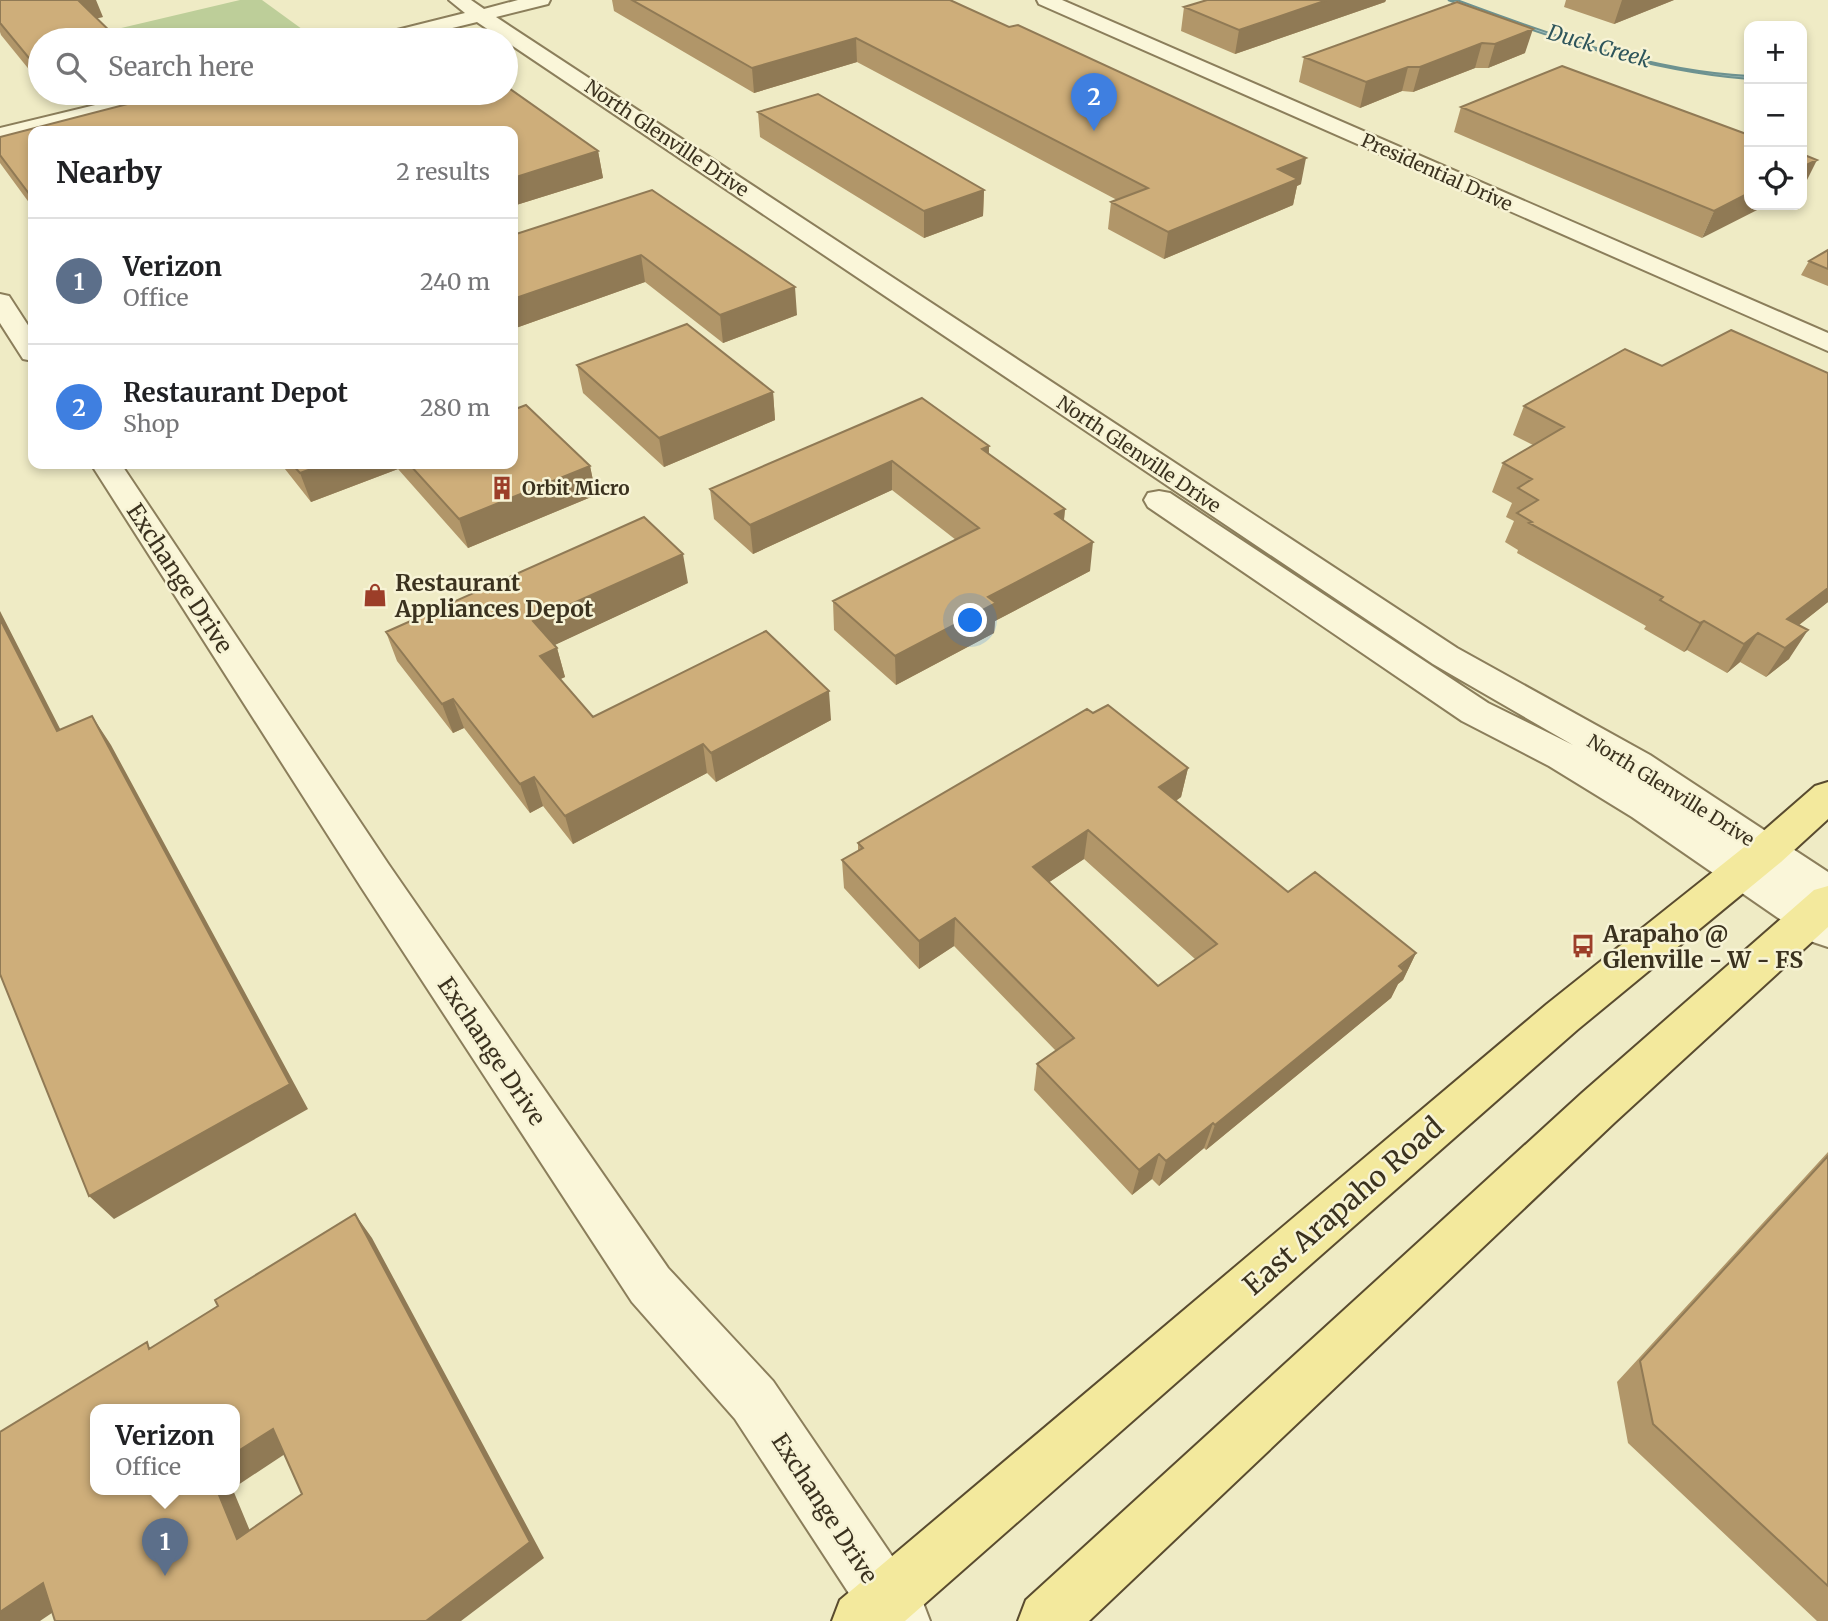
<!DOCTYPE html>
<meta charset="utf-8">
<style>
body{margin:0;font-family:Merriweather,serif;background:#f2f2f2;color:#202124}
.controls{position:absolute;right:21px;top:21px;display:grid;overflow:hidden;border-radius:14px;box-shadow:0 4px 10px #0003}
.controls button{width:63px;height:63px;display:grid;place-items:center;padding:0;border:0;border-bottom:2px solid #e0e0e0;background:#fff;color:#202124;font:35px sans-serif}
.you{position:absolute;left:971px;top:621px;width:24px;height:24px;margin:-18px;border:5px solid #fff;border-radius:50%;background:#1a73e8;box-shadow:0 0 0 10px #1a73e833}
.badge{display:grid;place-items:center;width:46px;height:46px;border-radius:50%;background:#7c3aed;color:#fff;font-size:23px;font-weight:700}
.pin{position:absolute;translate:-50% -58px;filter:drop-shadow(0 2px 4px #0008)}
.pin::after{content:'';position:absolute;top:37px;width:24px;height:21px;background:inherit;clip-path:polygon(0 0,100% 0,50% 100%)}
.popup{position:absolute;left:90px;top:1404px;width:150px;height:91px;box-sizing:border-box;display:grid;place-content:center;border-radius:14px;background:#fff;filter:drop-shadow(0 2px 5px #0005);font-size:23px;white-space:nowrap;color:#757577}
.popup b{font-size:26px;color:#202124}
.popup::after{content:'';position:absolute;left:50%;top:100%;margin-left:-14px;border:14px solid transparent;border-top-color:#fff}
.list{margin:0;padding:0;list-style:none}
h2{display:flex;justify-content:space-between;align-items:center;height:91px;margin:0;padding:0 28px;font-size:30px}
h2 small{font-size:23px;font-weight:400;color:#757577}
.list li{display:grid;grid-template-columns:46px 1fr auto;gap:21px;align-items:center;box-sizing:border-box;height:126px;padding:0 28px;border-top:2px solid #e0e0e0}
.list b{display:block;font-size:26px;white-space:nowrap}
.list p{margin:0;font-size:23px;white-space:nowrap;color:#757577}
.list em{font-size:23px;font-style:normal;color:#757577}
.icon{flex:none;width:38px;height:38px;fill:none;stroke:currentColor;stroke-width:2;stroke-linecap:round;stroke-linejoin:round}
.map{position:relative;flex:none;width:1828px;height:1621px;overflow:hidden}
.search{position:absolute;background:#fff;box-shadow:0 4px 10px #0003;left:28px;top:28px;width:490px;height:77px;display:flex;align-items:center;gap:18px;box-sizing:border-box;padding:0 24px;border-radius:38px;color:#757577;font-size:26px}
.panel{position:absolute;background:#fff;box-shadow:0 4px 10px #0003;left:28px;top:126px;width:490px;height:343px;border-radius:14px}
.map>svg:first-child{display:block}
.green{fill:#bdce99}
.water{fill:#a7c3c0;stroke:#6d9290;stroke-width:2}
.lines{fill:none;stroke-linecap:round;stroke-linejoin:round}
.minor-casing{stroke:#8b7e5b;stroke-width:4}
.major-casing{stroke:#594b2f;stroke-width:4}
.minor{fill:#faf6d9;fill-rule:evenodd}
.major{fill:#f3e99d;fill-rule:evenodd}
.wall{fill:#b19669;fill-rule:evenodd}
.shaded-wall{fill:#907a55}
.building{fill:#ceae7a;stroke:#907a55;stroke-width:2;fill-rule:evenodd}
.labels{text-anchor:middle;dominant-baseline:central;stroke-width:5;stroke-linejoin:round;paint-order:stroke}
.far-street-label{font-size:19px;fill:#3b321f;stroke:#f7f3d5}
.far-poi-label{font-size:19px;font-weight:bold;fill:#3b321f;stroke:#f7f3d5;text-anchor:start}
.far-water-label{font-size:21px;font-style:italic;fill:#2e555b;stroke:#f7f3d5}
.street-label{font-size:23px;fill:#3b321f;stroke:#f7f3d5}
.poi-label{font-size:23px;font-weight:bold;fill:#3b321f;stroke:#f7f3d5;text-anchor:start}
.near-street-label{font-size:28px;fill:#3b321f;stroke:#f7f3d5}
</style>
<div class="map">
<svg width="1828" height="1621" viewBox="0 0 1828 1621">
<rect width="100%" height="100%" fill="#efebc5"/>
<path class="green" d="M240,0H262L317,40H130L117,29Z"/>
<path class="water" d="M1448,0H1457C1551,35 1649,71 1749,76V79C1645,71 1545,36 1448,0Z"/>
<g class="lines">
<g class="minor-casing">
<path id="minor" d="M449,0H471L484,9L518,0H550L548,4L496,17L1457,648L1650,755L1828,872V947L1813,942L1632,817L1549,766L1462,721L1148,507L1144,500L1148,493L1159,491L1170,493L1488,703L1573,745L1433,664L477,22L403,40H370L373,36L465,13Z
M1037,0H1062L1828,333V351L1039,4Z
M145,93H180L177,97L0,142V128Z
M0,294L9,296L33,333V361L23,359L0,323Z
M91,464H121L389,865L668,1268L773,1381L922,1600L930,1621H867L735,1419L632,1302L361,887Z"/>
</g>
<g class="major-casing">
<path id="major" d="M1828,782V819L1781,862L1577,1030L905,1621H832L840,1600L1547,1004L1753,840L1815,786Z
M1828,886V927L1614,1123L1089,1621H1018L1026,1600L1582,1093L1814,890Z"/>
</g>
<use href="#minor" class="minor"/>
<use href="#major" class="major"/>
</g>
<path class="wall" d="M0,0L103,17L96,18L40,40V83L1,35L0,32Z
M612,0H950L1301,184L1297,186L1293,205L1164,259L1108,229L1111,202L1117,200L857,62L754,93L614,11Z
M1207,0H1386L1385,2L1235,54L1181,31L1184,7Z
M1566,0H1674L1614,24L1564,7Z
M1457,2L1525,53L1488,68H1475L1413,92L1402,91L1360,108L1299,82L1304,57Z
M506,86L598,151L603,178L513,206V131H33V208L0,163V137L170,93H506Z
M1461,107L1749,135L1702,238L1454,132Z
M758,112L984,190L983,216L924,238L760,137Z
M652,190L797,315L723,343L645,282L513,329Z
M1828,250V286L1801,275L1809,261Z
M1625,349L1828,602L1799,625L1789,659L1766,677L1740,662L1727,673L1687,650L1684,652L1644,629L1646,626L1517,553L1518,550L1505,542L1514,521L1506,517L1512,503L1492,492L1503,463L1533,445L1513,435L1524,406Z
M577,365L773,392L775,420L664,467L583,393Z
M989,446V454L1065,509L1064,520L1090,571L995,621L994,633L896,685L834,630L833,601L956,540L892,490L753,554L714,519L710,489Z
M281,464H513L590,466L596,495L468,548L398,469L311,502Z
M688,583L554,645L557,648L565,677L560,679L593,717L831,720L716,782L707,773L573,844L543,806L530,813L464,728L453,733L397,661L386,632Z
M1188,768L1181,797L1176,801L1288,892L1416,953L1403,980L1398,984L1391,998L1206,1150L1204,1148L1159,1186L1152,1179L1132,1195L1034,1090L1037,1064L1056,1051L954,946L919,969L844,888L842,860L858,851V843ZM1084,859L1195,959L1158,986L1049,882Z
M1828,1152V1621H1817L1628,1443L1617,1382Z"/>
<path class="shaded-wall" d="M76,0H96L103,17L85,21Z
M1327,0H1386L1385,2L1235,54L1239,30Z
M1622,0H1674L1614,24Z
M1533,29L1525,53L1488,68L1495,44Z
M856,38L857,62L754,93L752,68Z
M1482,43L1475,68L1413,92L1420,67Z
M1408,67L1402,91L1360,108L1366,82Z
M598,151L603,178L513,206V178Z
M1306,158L1301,184L1297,186L1293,205L1164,259L1168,232L1278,169Z
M1817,160L1804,186L1802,187V167Z
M984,190L983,216L924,238V211Z
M1749,193V205H1767L1702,238L1714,211Z
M641,255L645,282L513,329V299Z
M795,287L797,315L723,343L720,315Z
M773,392L775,420L664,467L659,438Z
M989,446L988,475L982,449Z
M892,461V490L753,554L750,525Z
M325,464H396L398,469L311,502L300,473Z
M590,466L596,495L468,548L459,519Z
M1065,509L1062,538L1055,514Z
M1093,542L1090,571L995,621L994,633L896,685L895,656L988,597Z
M683,554L688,583L542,651L533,621Z
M1828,588V602L1776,643L1787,619Z
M0,611L76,760L57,731L0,619Z
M1704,621L1687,650L1684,652L1700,623Z
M1808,630L1789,659L1766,677L1785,648Z
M1758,633L1740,662L1727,673L1744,644Z
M557,648L565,677L548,685L540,656Z
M829,691L831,720L716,782L711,753Z
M453,699L464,728L453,733L442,704Z
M92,716L111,745L308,1109L114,1219L89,1196Z
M703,744L707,773L573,844L565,816Z
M1188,768L1181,797L1153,816L1159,787Z
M534,777L543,806L530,813L520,784Z
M1088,830L1084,859L1030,895L1033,867Z
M955,918L954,946L919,969V941Z
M1416,953L1403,980L1398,984L1391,998L1206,1150L1215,1125Z
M1213,1123L1204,1148L1159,1186L1166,1161Z
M1159,1154L1152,1179L1132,1195L1139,1170Z
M355,1214L372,1238L544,1558L461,1621H426Z
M273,1429L294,1448L235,1487V1453Z
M217,1490H233L260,1555L237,1539Z
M43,1583L74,1598L40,1621H0V1612Z"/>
<path class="building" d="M0,0H78L119,40H40V68L38,69L0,23Z
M632,0H950L1009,27L1018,25L1306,158L1278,169L1298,179L1168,232L1111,202L1148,188L856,38L752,68Z
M1207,0H1327L1239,30L1184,7Z
M1457,2L1533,29L1495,44L1482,43L1420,67H1408L1366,82L1304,57Z
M428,31L440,40H391Z
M1562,66L1749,135V193L1714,211L1461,107Z
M506,86L598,151L513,178V131H33V199L0,155V137L170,93H506Z
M818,94L984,190L924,211L758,112Z
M1802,154L1817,160L1802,167Z
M652,190L795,287L720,315L641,255L513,299V235Z
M1828,250V269L1809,261Z
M687,324L773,392L659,438L577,365Z
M1731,330L1828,373V588L1787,619L1808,630L1785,648L1758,633L1744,644L1704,621L1700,623L1660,600L1663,597L1529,523L1532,522L1517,513L1538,500L1518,488L1532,479L1503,463L1564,427L1524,406L1625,349L1662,366Z
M922,398L989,446L982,449L1065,509L1055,514L1093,542L988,597L996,603L895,656L833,601L979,528L892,461L750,525L710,489Z
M526,405L590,466L459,519L409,464H513V410Z
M292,464H325L300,473Z
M644,517L683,554L533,621L557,648L540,656L593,717L766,631L829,691L711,753L703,744L565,816L534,777L520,784L453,699L442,704L386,632Z
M0,619L57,731L92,716L290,1084L89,1196L0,974Z
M1108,705L1188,768L1159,787L1288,892L1315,872L1416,953L1399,966L1404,971L1215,1125L1213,1123L1166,1161L1159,1154L1139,1170L1037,1064L1074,1038L955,918L919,941L842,860L863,848L858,843L1087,709L1093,713ZM1088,830L1217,944L1158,986L1033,867Z
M1828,1156V1586L1653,1424L1640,1361Z
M355,1214L530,1542L426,1621H55L43,1583L0,1612V1432L147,1342L149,1349L218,1306L215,1300ZM95,1410H235V1453L273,1429L302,1494L237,1539L217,1490H95Z"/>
<defs>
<g id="building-bare" transform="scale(1.89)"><path d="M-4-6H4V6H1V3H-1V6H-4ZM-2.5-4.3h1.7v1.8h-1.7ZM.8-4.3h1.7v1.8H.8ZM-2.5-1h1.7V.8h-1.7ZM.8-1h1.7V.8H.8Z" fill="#9c3e29" stroke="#f7f3d5" stroke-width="2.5" paint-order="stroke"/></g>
<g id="shop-bare" transform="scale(1.89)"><path d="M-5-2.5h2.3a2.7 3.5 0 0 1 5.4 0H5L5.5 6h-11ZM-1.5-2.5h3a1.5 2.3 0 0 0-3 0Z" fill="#9c3e29" stroke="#f7f3d5" stroke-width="2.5" paint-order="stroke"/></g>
<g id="bus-bare" transform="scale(1.89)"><path d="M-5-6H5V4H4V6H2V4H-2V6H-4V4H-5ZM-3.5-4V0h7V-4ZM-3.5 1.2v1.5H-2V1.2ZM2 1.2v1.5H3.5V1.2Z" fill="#9c3e29" stroke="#f7f3d5" stroke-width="2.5" paint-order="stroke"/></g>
</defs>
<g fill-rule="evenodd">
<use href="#building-bare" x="502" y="488"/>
<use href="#shop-bare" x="375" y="595"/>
<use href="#bus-bare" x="1583" y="946"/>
</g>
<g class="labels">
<g class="far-street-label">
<text transform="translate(667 138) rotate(34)">North Glenville Drive</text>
<text transform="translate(1437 172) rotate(24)">Presidential Drive</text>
<text transform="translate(1139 454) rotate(34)">North Glenville Drive</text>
<text transform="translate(1671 790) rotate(32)">North Glenville Drive</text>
</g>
<g class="far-poi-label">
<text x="522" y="488">Orbit Micro</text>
</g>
<g class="far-water-label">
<text transform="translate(1599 46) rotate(16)">Duck Creek</text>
</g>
<g class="street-label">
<text transform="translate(180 578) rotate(57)">Exchange Drive</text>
<text transform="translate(492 1051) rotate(56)">Exchange Drive</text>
<text transform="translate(825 1508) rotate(57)">Exchange Drive</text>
</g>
<g class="poi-label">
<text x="395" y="582">Restaurant<tspan x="395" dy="26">Appliances Depot</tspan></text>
<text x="1603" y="933">Arapaho @<tspan x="1603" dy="26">Glenville - W - FS</tspan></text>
</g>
<g class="near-street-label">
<text transform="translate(1343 1206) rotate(-41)">East Arapaho Road</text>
</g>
</g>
</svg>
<div class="controls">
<button>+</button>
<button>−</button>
<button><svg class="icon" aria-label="locate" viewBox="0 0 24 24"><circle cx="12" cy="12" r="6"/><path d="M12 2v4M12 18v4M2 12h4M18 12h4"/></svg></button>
</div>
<div class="you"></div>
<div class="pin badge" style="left:165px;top:1576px;background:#5c6f8a">1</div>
<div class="popup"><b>Verizon</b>Office</div>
<div class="pin badge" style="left:1094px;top:131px;background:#3f7fe0">2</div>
<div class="search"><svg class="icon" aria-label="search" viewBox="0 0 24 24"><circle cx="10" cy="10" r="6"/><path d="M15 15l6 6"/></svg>Search here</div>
<section class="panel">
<h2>Nearby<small>2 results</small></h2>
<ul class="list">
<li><span class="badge" style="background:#5c6f8a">1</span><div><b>Verizon</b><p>Office</p></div><em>240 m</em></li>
<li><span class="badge" style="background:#3f7fe0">2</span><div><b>Restaurant Depot</b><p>Shop</p></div><em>280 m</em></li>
</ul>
</section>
</div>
